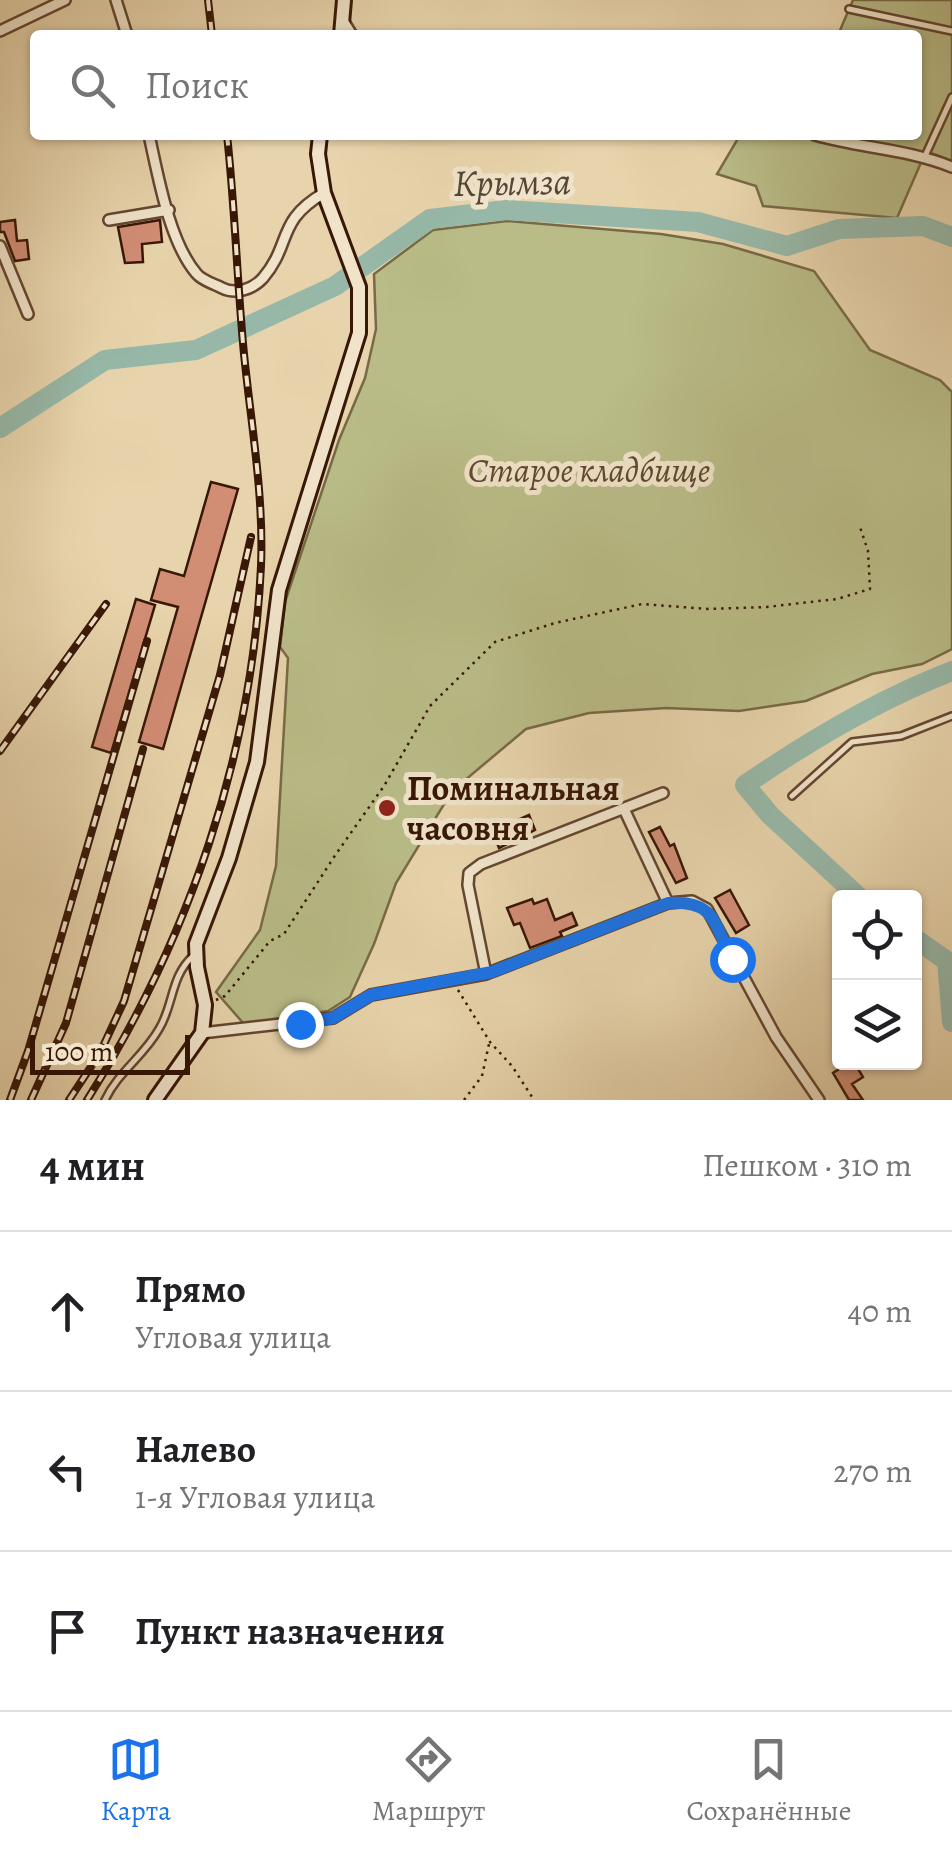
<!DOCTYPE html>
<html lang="ru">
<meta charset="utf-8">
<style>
body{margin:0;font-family:Alegreya,serif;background:#f2f2f2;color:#202124}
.controls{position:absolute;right:30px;bottom:30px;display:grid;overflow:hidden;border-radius:10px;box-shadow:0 2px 8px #0004}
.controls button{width:90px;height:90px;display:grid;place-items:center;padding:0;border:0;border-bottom:2px solid #e0e0e0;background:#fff;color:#202124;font:50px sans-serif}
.scale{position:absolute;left:30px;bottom:25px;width:160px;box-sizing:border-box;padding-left:10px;border:5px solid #381706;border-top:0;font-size:28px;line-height:35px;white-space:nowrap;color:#381706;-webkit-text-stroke:8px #f0e3c9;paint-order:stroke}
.stop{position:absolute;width:30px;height:30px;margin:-22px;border:8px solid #1a73e8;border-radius:50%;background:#fff}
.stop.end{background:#1a73e8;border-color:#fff;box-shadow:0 2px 10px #0008}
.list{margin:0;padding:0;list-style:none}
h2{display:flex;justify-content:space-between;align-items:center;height:130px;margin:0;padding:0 40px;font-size:42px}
h2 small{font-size:32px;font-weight:400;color:#757577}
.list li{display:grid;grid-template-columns:65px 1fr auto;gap:30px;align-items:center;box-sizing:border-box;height:160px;padding:0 40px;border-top:2px solid #e0e0e0}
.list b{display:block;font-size:38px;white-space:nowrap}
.list p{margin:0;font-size:32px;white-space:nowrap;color:#757577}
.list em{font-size:32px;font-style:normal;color:#757577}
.icon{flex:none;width:55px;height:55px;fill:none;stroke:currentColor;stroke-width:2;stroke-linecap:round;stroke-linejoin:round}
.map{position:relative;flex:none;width:952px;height:1100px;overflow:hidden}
.search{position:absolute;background:#fff;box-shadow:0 2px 8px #0004;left:30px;right:30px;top:30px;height:110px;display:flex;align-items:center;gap:25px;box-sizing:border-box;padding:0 35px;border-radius:10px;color:#757577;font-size:38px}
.sheet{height:610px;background:#fff}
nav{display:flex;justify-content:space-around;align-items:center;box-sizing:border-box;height:140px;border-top:2px solid #e0e0e0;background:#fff;font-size:28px;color:#757577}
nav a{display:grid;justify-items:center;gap:5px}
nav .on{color:#1a73e8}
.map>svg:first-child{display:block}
.green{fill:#b9bc87;stroke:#786a46;stroke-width:2.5}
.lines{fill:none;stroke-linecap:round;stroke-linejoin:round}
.river{stroke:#97b8a8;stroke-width:20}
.building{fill:#d28d75;stroke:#381706;stroke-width:2.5}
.lane-casing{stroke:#644630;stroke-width:10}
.street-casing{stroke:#644630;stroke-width:14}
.secondary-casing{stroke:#381706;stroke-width:18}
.path{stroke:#381706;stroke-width:2.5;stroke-dasharray:2.5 5;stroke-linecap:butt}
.lane{stroke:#f0e3c9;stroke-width:5}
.street{stroke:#f0e3c9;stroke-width:9}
.secondary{stroke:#f0e3c9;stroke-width:12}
.rail-casing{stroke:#381706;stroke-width:8}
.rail{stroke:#f0e3c9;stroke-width:4;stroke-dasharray:11;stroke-linecap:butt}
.route{stroke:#1a73e8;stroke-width:12}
.poi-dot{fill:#8f2418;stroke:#f0e3c9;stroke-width:4}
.labels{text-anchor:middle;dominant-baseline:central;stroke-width:10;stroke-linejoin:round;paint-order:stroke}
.park-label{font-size:35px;font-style:italic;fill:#5f492d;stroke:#f0e3c9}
.poi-label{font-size:35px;font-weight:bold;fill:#381706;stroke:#f0e3c9;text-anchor:start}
.water-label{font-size:38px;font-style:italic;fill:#544737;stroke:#f0e3c9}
</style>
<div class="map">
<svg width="952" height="1100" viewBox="0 0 952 1100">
<rect width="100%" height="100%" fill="#e8d4ac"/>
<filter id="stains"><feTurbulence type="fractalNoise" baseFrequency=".002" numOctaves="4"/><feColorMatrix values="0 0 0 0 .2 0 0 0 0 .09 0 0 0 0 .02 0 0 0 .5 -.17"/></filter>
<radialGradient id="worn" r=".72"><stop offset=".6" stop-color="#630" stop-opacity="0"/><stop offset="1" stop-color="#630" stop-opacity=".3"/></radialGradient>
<path class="green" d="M853,0H952V161L926,151L897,218L763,206L756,186L717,174L740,135H917V35H838Z
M507,221L661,234L723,244L814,271L870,350L940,380L952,392V649L922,664L872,674L806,701L739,711L666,708L589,713L526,729L452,791L396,883L374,944L350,997L328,1011L244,1024L216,992L260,930L276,866L288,658L280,647L285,602L339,440L365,378L376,329L374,274L433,230Z"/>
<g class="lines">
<path class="river" d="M0,428L105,360L196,350L335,286L430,219L506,210L698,222L787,246L839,229L923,226L952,237
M860,898L770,815L745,785C810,740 877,700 952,671
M914,938L947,961L952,1022"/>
</g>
<path class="building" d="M15,220L17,241L27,240L29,259L15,261L4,232H0V222Z
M160,220L162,242L142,244L143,262L125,263L118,227Z
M211,482L238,489L163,749L139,742L178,607L151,600L160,569L184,576Z
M136,599L155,605L111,753L92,747Z
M529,815L535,830L499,848L494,835L497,834L495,830Z
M660,827L670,846L674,844L687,878L676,883L649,832Z
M730,890L749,925L736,933L715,898Z
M532,899L534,904L547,899L555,920L572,913L577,925L560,932L562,936L530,948L520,923L514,925L507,908Z
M850,1062H854L863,1077L852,1084L863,1100H849L833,1073Z"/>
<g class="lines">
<g class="lane-casing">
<path id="lane" d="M849,9L952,31
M925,156L952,97
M792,796L852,742L901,736L952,716
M105,1100C118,1072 144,1056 159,1029C174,1005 170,977 193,956"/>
</g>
<g class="street-casing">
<path id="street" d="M116,0L127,35
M344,22L352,35
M0,31L65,0
M149,135C158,175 169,241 196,273C201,280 214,284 222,288C236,295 253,289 263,278C292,244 276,221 324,193
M815,135C860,148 908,149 952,167
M109,220L169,210
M0,246L28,314
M624,809L668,903
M486,974L468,885L469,873L481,864L663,793
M202,1033L333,1018L371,995L486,974L668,903L692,901L707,909L776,1037L819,1100"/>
</g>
<g class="secondary-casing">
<path id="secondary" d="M341,35L344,0
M155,1100L202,1033L205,1005L197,967L196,944L229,858L257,762L279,590L359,333V287L324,193L318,154L320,135"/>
</g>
<path class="path" d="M458,990L490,1042L512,1066L534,1100
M216,1000L225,996L270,941L284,934L336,854L384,786L430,706L495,642L555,623L642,604L708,609L766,607L837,599L870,589L868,551L860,527
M464,1100L482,1076L489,1044"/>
<use href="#lane" class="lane"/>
<use href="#street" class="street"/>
<use href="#secondary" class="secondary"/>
<g class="rail-casing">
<path id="rail" d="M208,0L212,35
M0,751L106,604
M10,1100L28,1051L147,641
M31,1100L66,1023L143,749
M69,1100L100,1053L124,1001L220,675L251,537
M87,1100C189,939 252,756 261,566C264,496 251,424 244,354C237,281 235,208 227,135"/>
</g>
<use href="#rail" class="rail"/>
</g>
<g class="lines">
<path class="route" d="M300,1024L333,1018L371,995L492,972L668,903C715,900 713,922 732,959"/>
</g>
<circle class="poi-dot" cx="387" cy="808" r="10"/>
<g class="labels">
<g class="park-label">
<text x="589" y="470">Старое кладбище</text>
</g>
<g class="poi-label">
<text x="407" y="788">Поминальная<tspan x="407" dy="40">часовня</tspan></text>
</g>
<g class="water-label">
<text transform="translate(512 182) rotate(-1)">Крымза</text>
</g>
</g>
<rect width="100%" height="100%" filter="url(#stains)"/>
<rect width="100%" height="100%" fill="url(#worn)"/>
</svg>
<div class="controls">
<button><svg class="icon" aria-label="locate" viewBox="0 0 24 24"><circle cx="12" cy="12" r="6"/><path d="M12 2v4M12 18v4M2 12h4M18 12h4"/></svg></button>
<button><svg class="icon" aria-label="layers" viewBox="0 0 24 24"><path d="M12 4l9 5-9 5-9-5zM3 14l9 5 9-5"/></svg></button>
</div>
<div class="scale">100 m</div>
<div class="stop" style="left:732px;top:959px"></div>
<div class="stop end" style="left:300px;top:1024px"></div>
<div class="search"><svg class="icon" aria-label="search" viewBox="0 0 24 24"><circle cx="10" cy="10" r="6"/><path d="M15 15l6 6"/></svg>Поиск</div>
</div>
<section class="sheet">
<h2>4 мин<small>Пешком · 310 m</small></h2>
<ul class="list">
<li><svg class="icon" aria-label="ahead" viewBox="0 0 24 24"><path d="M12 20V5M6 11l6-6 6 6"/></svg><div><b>Прямо</b><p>Угловая улица</p></div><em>40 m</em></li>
<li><svg class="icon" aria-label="left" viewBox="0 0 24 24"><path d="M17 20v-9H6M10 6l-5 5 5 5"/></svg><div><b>Налево</b><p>1-я Угловая улица</p></div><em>270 m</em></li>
<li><svg class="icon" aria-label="arrive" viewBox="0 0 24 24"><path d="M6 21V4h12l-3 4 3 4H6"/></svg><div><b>Пункт назначения</b></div></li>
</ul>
</section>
<nav>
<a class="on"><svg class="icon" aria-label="map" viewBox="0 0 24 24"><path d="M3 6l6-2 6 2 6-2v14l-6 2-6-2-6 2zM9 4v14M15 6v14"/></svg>Карта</a>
<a><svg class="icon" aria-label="directions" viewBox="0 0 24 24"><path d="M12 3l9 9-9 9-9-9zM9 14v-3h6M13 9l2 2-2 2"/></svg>Маршрут</a>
<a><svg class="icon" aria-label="saved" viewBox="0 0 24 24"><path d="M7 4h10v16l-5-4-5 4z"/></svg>Сохранённые</a>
</nav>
